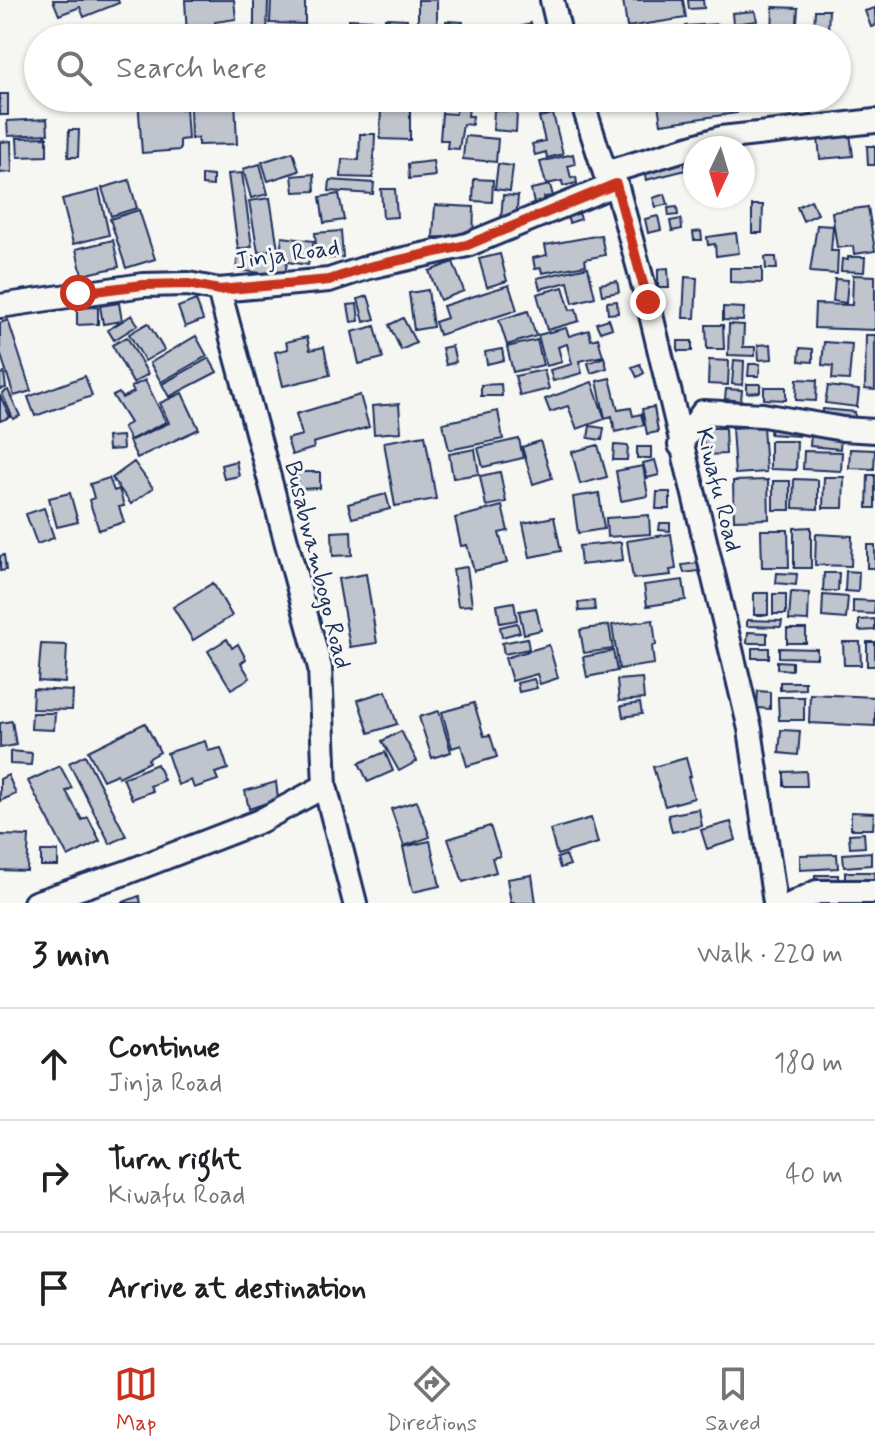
<!DOCTYPE html>
<meta charset="utf-8">
<style>
body{margin:0;font-family:Mynerve,sans-serif;background:#f2f2f2;color:#202124}
.compass{position:absolute;left:683px;top:136px;width:72px;height:72px;border-radius:50%;background:#fff;box-shadow:0 2px 6px #0004;rotate:184deg}
.stop{position:absolute;width:24px;height:24px;margin:-18px;border:6px solid #c8321e;border-radius:50%;background:#fff}
.stop.end{background:#c8321e;border-color:#fff;box-shadow:0 2px 8px #0008}
.list{margin:0;padding:0;list-style:none}
h2{display:flex;justify-content:space-between;align-items:center;height:104px;margin:0;padding:0 32px;font-size:34px}
h2 small{font-size:26px;font-weight:400;color:#757577}
.list li{display:grid;grid-template-columns:52px 1fr auto;gap:24px;align-items:center;box-sizing:border-box;height:112px;padding:0 32px;border-top:2px solid #e0e0e0}
.list b{display:block;font-size:30px;white-space:nowrap}
.list p{margin:0;font-size:26px;white-space:nowrap;color:#757577}
.list em{font-size:26px;font-style:normal;color:#757577}
.icon{flex:none;width:44px;height:44px;fill:none;stroke:currentColor;stroke-width:2;stroke-linecap:round;stroke-linejoin:round}
.map{position:relative;flex:none;width:875px;height:903px;overflow:hidden}
.search{position:absolute;background:#fff;box-shadow:0 2px 6px #0004;left:24px;right:24px;top:24px;height:88px;display:flex;align-items:center;gap:20px;box-sizing:border-box;padding:0 28px;border-radius:44px;color:#757577;font-size:30px}
.sheet{height:440px;background:#fff}
nav{display:flex;justify-content:space-around;align-items:center;box-sizing:border-box;height:112px;border-top:2px solid #e0e0e0;background:#fff;font-size:22px;color:#757577}
nav a{display:grid;justify-items:center;gap:4px}
nav .on{color:#c8321e}
.map>svg:first-child{display:block}
.building{fill:#c0c4cd;stroke:#1b2f5e;stroke-width:2}
.lines{fill:none;stroke-linecap:round;stroke-linejoin:round}
.minor-casing{stroke:#1b2f5e;stroke-width:28}
.minor{stroke:#f6f6f2;stroke-width:22}
.route{stroke:#c8321e;stroke-width:10}
.labels{text-anchor:middle;dominant-baseline:central;stroke-width:6;stroke-linejoin:round;paint-order:stroke}
.street-label{font-size:24px;fill:#1b2f5e;stroke:#f6f6f2}
</style>
<div class="map">
<svg width="875" height="903" viewBox="0 0 875 903">
<rect width="100%" height="100%" fill="#f6f6f2"/>
<filter id="ink" filterUnits="userSpaceOnUse"><feTurbulence type="fractalNoise" baseFrequency=".0125" numOctaves="2"/><feDisplacementMap in="SourceGraphic" scale="16" xChannelSelector="R" yChannelSelector="G"/><feConvolveMatrix kernelMatrix="1 2 1 2 8 2 1 2 1" color-interpolation-filters="sRGB"/></filter>
<g filter="url(#ink)">
<path class="building" d="M53,0H118L119,3L84,17L80,7L59,15Z
M185,0H234L236,19L215,22L216,32L187,36Z
M254,0H268L267,35H254Z
M271,0H305V24L270,23Z
M418,0H437V23L418,24Z
M623,0H683L686,18L627,27Z
M688,0H703L704,8L689,9Z
M773,7L798,8L796,37L772,36Z
M875,8V26L871,27L865,11Z
M815,10H829L828,32H814Z
M755,11L757,21L733,24L732,13Z
M385,18L407,19V33L385,32Z
M349,19L372,20L370,37L348,36Z
M446,21L463,22L462,38H445Z
M531,23L537,38H506L504,33Z
M718,24L719,38H687L686,26Z
M737,26H761V37H737Z
M274,28L307,29L306,38H274Z
M440,32L441,38H413L412,35Z
M0,94H8V115H0Z
M60,98H81V109H61Z
M180,98L181,109L186,108L188,139L180,140V150L142,153L138,99Z
M193,98H235L237,144L198,145V138L191,139L190,105H193Z
M657,98H735L737,113L661,124Z
M457,106L469,107L468,116H473L472,125L463,124L459,149L447,148L448,140H440L442,113L456,114Z
M381,108L410,109V140L380,139Z
M494,110L517,112L516,132L493,130Z
M553,114L563,154L547,158L546,152L535,155L532,144L545,141L539,117Z
M47,119L48,134L8,136L7,121Z
M69,130H79L78,157H68Z
M360,134H375L373,178L341,177L342,159L359,160Z
M850,134L853,156L820,159L818,137Z
M465,136L498,139L496,162L463,159Z
M47,137V156L18,157L17,138Z
M11,141L12,172L0,173V142Z
M679,143L686,170L646,180L642,164Z
M867,146H875V165H868Z
M293,152L299,171L268,181L262,162Z
M573,154L575,164L568,166L571,178L576,177L577,183L563,186L562,181L546,184L540,162Z
M433,161L435,176L409,179L408,164Z
M260,164L268,194L251,198L243,169Z
M498,164L513,166L510,191L495,189Z
M242,173L252,247L238,249L228,174Z
M314,174L315,191L294,192L292,176Z
M202,175L213,176V186L202,185Z
M474,179L493,180L492,202L473,201Z
M129,180L137,208L111,216L102,188Z
M330,180L374,183L373,194L329,191Z
M550,185L553,196L544,197L546,207L535,209L531,189Z
M381,189H395L397,217L383,218Z
M99,190L109,235L73,244L62,199Z
M339,194L344,220L324,223L320,197Z
M665,194L668,204L656,207L653,198Z
M503,195L518,196L516,220L501,219Z
M270,198L278,249L258,252L249,201Z
M811,200L818,214L803,221L797,207Z
M435,205L474,207L473,239L433,237Z
M752,205H763L762,233H752Z
M677,207L678,215L669,216L668,208Z
M868,207L875,251L854,254L853,246L837,248L832,212Z
M139,210L155,259L126,268L110,219Z
M579,213L581,219L569,223L567,216Z
M658,216L661,230L648,233L645,219Z
M681,219L682,229L672,231L670,221Z
M817,225L833,226L831,251H838L837,274L810,272Z
M341,231L343,257L317,260L315,233Z
M701,231L702,240H694L693,232Z
M736,233L739,253L716,256L715,244L708,245L707,237Z
M601,235L605,255L585,259L586,265L542,273L541,268L535,269L533,258L547,255L545,245Z
M282,237L314,241L308,265L287,262L285,276L236,270L238,252L280,257Z
M113,240L119,267L82,275L76,249Z
M500,254L507,281L487,287L479,259Z
M765,257H776L777,269H766Z
M848,257H865L864,272L841,271L842,259L848,260Z
M453,262L464,291L440,300L429,271Z
M588,267L595,297L573,303L568,282L540,289L537,278Z
M668,268L669,288H658V269Z
M730,268H762V283L730,282Z
M853,275L875,276V330L814,328L815,304L852,305Z
M685,277L697,278L695,318H683Z
M835,279L848,280L846,303L833,301Z
M617,281L619,292L602,295L600,284Z
M509,285L517,310L439,335L435,322L447,318L443,306Z
M563,287L570,310L576,309L579,321L547,330L537,294Z
M428,290L433,327L414,330L409,293Z
M368,296L375,319L364,322L358,299Z
M196,300L203,320L185,327L178,307Z
M617,301L618,313L608,314L607,302Z
M119,303L122,321L103,324L100,306Z
M357,304L359,321L351,322L348,305Z
M98,307V324L77,325V308Z
M723,307L744,308L743,321L723,320Z
M528,311L536,336L507,345L499,320Z
M132,315L138,325L114,340L108,330Z
M403,318L416,343L401,350L389,325Z
M609,319L612,328L600,332L596,323Z
M8,320L31,391L14,396L0,352V323Z
M148,323L164,350L145,361L129,334Z
M729,324L744,325L743,347H755V356L728,355Z
M706,325H723L724,349H707Z
M375,326L383,358L359,364L352,332Z
M566,328L569,336L589,330L591,340L598,338L603,356L579,361L582,373L553,381L550,370L572,364L567,344L558,347L562,362L546,366L538,335Z
M866,335H875V390L865,389Z
M196,336L207,356L161,382L150,363Z
M127,337L148,374L133,383L112,345Z
M307,337L310,350L324,347L330,375L283,386L275,352L288,349L286,342Z
M537,340L543,365L513,372L507,347Z
M678,341H692V351H678Z
M824,342L852,344L849,380L832,379L833,366L822,365Z
M771,344L772,359L759,360L758,345Z
M452,346L456,362L446,365L442,348Z
M800,348L813,349V362L799,361Z
M502,349L504,360L487,364L485,352Z
M604,357L607,368L591,373L588,363Z
M209,358L217,372L169,397L162,384Z
M709,360L729,361L728,385L708,384Z
M734,360L744,361L743,385L732,384Z
M640,364L644,373L637,377L632,367Z
M749,364H760L759,376H748Z
M544,370L549,389L520,396L515,376Z
M4,373L6,388L0,389V374Z
M85,376L92,396L35,416L28,397Z
M610,378L618,410L631,408L633,416L641,414L644,425L615,432L612,416L605,418L597,381Z
M797,379L817,380L816,401L796,400Z
M145,380L166,422L130,440L123,427L130,423L113,396L119,393L122,398L134,392L131,387Z
M592,382L605,419L577,429L568,406L550,412L545,399Z
M501,384L502,396H481V385Z
M747,384H760V392L747,393Z
M828,386L859,390L857,407L825,403Z
M764,387H786V400L764,399Z
M726,389L742,390L741,401L725,399Z
M8,390L20,416L13,419L2,393Z
M182,393L199,429L137,458L129,441L169,423L160,403Z
M0,395L10,417L0,421Z
M360,395L369,427L313,443L314,448L292,455L287,439L302,435L296,414Z
M399,404L401,432L374,434L372,406Z
M654,407L658,432L647,434L642,409Z
M823,409L855,412L854,424L822,421Z
M498,411L503,439L449,450L443,423Z
M771,425L800,427L799,436L770,434Z
M590,426L604,428L602,440L588,438Z
M763,426L766,472L735,474L732,428Z
M703,428H725L726,454L704,455Z
M811,434L841,437L840,449L810,446Z
M425,435L436,499L395,506L384,442Z
M122,436L123,449L108,450L107,437Z
M519,439L523,458L483,467L478,448Z
M540,441L552,478L533,484L522,447Z
M770,441H797L796,470L770,469Z
M598,445L607,477L580,484L572,452Z
M614,445L628,446L627,460H613Z
M637,447H651V458H637Z
M475,449L479,474L453,478L449,454Z
M850,449L875,450L874,469L849,468Z
M804,451L842,452L841,471L803,469Z
M655,460L659,475L647,478L643,463Z
M236,461L239,476L224,479L221,465Z
M134,462L153,488L131,504L112,478Z
M643,466L648,496L621,501L616,471Z
M298,472H320V488L298,489Z
M500,472L506,502L486,506L480,476Z
M868,475H875V508H867Z
M824,477H844L843,508H823Z
M109,478L114,491L119,489L124,506L119,507L124,522L99,530L89,500L94,498L90,484Z
M794,479L818,480V509L793,508Z
M768,480L769,519L734,520L733,481Z
M773,481H790V510H773Z
M657,492H670V509H656Z
M70,493L78,522L57,527L49,498Z
M599,493L604,529L578,533L573,497Z
M386,494L390,509L352,518L348,504Z
M502,506L508,531L499,533L507,563L474,571L467,545L461,546L455,518Z
M44,508L54,538L37,544L26,514Z
M649,515L650,534L607,537L606,518Z
M554,517L561,551L530,557L523,523Z
M660,523H670V531L659,530Z
M811,527V568H794V528Z
M761,530H788L789,567H762Z
M351,531L352,555L333,556L332,532Z
M671,534L676,569L670,570L671,575L633,579L627,541Z
M816,534L852,536L851,566L815,565Z
M621,542L623,560L581,565L579,546Z
M867,545H875V568H867Z
M4,555L6,570L0,571V556Z
M697,563L699,571L684,573L682,565Z
M467,567L472,605L458,606L453,569Z
M846,571L859,572L858,592L845,591Z
M777,573L797,574L796,585L776,583Z
M824,573H839L838,591H823Z
M366,574L377,643L350,647L338,579Z
M683,580L686,600L647,606L644,585Z
M213,583L232,616L193,640L173,607Z
M791,592L809,593L808,621L789,620Z
M754,593H768V615H754Z
M773,594H786V614H773Z
M823,595L848,597L846,619L822,617Z
M853,600L875,601L874,614L853,613Z
M594,601L595,610L579,611L578,603Z
M514,602L517,620L500,623L497,605Z
M536,608L541,630L524,634L519,611Z
M875,619V630L859,631V620Z
M653,620L656,645L652,646L654,664L619,669L612,625Z
M747,620L782,621L781,627L747,626Z
M517,623L520,632L502,637L500,627Z
M609,625L613,649L584,653L580,630Z
M787,629H806V643H787Z
M748,632L767,633V643H747Z
M527,638L529,649L504,654L502,643Z
M227,639L232,648L238,644L246,659L241,663L250,678L231,689L208,651Z
M843,642H860L861,665H844Z
M867,642H875V666H867Z
M41,644L67,645L65,683L38,681Z
M549,645L558,678L540,684L537,674L512,681L505,658Z
M752,648H769V658H752Z
M779,648L817,649V658L779,657Z
M613,651L617,671L587,677L583,657Z
M777,661L792,662V670L777,669Z
M642,678L644,699L619,701L617,680Z
M534,679L537,688L519,692L517,683Z
M780,682H805V689L780,690Z
M33,689L73,691L72,710L32,709Z
M386,691L397,724L369,733L358,700Z
M758,691L770,692V709L757,708Z
M810,694L875,697V726L809,723Z
M778,697H804V720H779Z
M474,703L484,736L490,735L497,757L467,766L461,745L452,748L442,712Z
M640,703L642,714L623,717L621,706Z
M439,711L451,752L432,758L419,717Z
M32,713H55L54,730L31,729Z
M12,721L16,745L0,748V723Z
M145,723L160,752L148,759L149,762L119,777L117,774L103,780L88,751Z
M781,730L800,731L798,755L779,753Z
M401,731L417,761L399,771L382,741Z
M205,741L208,751L221,748L228,769L215,773L218,780L194,788L191,780L178,785L167,753Z
M10,751L32,753L31,765L10,764Z
M385,752L393,771L368,782L359,763Z
M85,755L126,836L110,844L69,763Z
M686,758L691,776L688,777L694,798L665,806L653,767Z
M157,764L164,780L150,786L153,791L132,799L123,778Z
M60,766L72,788L66,791L82,820L88,817L100,841L68,857L28,781Z
M806,771L807,786H784V772Z
M8,775L16,794L0,801V779Z
M276,782L278,799L249,809L245,791Z
M417,801L430,837L404,846L391,809Z
M699,809L702,826L672,832L668,815Z
M851,812L874,813L873,829H851Z
M591,818L598,843L557,855L550,830Z
M731,822L736,840L707,849L701,830Z
M490,826L500,856L492,858L496,872L463,882L448,839Z
M864,833L865,847L850,848L849,834Z
M0,835L29,836L27,871L0,870Z
M430,841L440,886L413,892L403,847Z
M41,851H58V866H41Z
M871,852V865L844,867L843,854Z
M837,854L838,868L800,870V855Z
M566,855L570,865L560,868L557,858Z
M845,872H874V885L845,886Z
M532,875L536,903H511L507,879Z
M815,875H838V887H815Z
M139,896L141,903H121Z"/>
<g class="lines">
<g class="minor-casing">
<path id="minor" d="M552,0L561,38
M581,98L605,173L616,184L648,302L750,729L775,903
M605,173L721,138L875,121
M219,290L320,668L325,786L355,903
M0,306L143,285L188,284L219,290L329,280L369,267L467,245L616,184
M680,445L703,412L763,415L843,429L875,431
M35,903L125,873L260,821L325,786
M794,903L817,892H875"/>
</g>
<use href="#minor" class="minor"/>
</g>
</g>
<g class="lines" filter="url(#ink)">
<path class="route" d="M78,293L143,285L188,284L219,290L329,280L369,267L467,245L616,184L648,302"/>
</g>
<g class="labels">
<g class="street-label">
<text transform="translate(287 255) rotate(-8)">Jinja Road</text>
<text transform="translate(718 490) rotate(76)">Kiwafu Road</text>
<text transform="translate(317 565) rotate(76)">Busabwambogo Road</text>
</g>
</g>
</svg>
<svg class="compass" viewBox="-18 -18 36 36"><path d="M0-13l5 13h-10z" fill="#e53935"/><path d="M0 13l5-13h-10z" fill="#757577"/></svg>
<div class="stop" style="left:78px;top:293px"></div>
<div class="stop end" style="left:648px;top:302px"></div>
<div class="search"><svg class="icon" aria-label="search" viewBox="0 0 24 24"><circle cx="10" cy="10" r="6"/><path d="M15 15l6 6"/></svg>Search here</div>
</div>
<section class="sheet">
<h2>3 min<small>Walk · 220 m</small></h2>
<ul class="list">
<li><svg class="icon" aria-label="ahead" viewBox="0 0 24 24"><path d="M12 20V5M6 11l6-6 6 6"/></svg><div><b>Continue</b><p>Jinja Road</p></div><em>180 m</em></li>
<li><svg class="icon" aria-label="right" viewBox="0 0 24 24"><path d="M7 20v-9h11M14 6l5 5-5 5"/></svg><div><b>Turn right</b><p>Kiwafu Road</p></div><em>40 m</em></li>
<li><svg class="icon" aria-label="arrive" viewBox="0 0 24 24"><path d="M6 21V4h12l-3 4 3 4H6"/></svg><div><b>Arrive at destination</b></div></li>
</ul>
</section>
<nav>
<a class="on"><svg class="icon" aria-label="map" viewBox="0 0 24 24"><path d="M3 6l6-2 6 2 6-2v14l-6 2-6-2-6 2zM9 4v14M15 6v14"/></svg>Map</a>
<a><svg class="icon" aria-label="directions" viewBox="0 0 24 24"><path d="M12 3l9 9-9 9-9-9zM9 14v-3h6M13 9l2 2-2 2"/></svg>Directions</a>
<a><svg class="icon" aria-label="saved" viewBox="0 0 24 24"><path d="M7 4h10v16l-5-4-5 4z"/></svg>Saved</a>
</nav>
